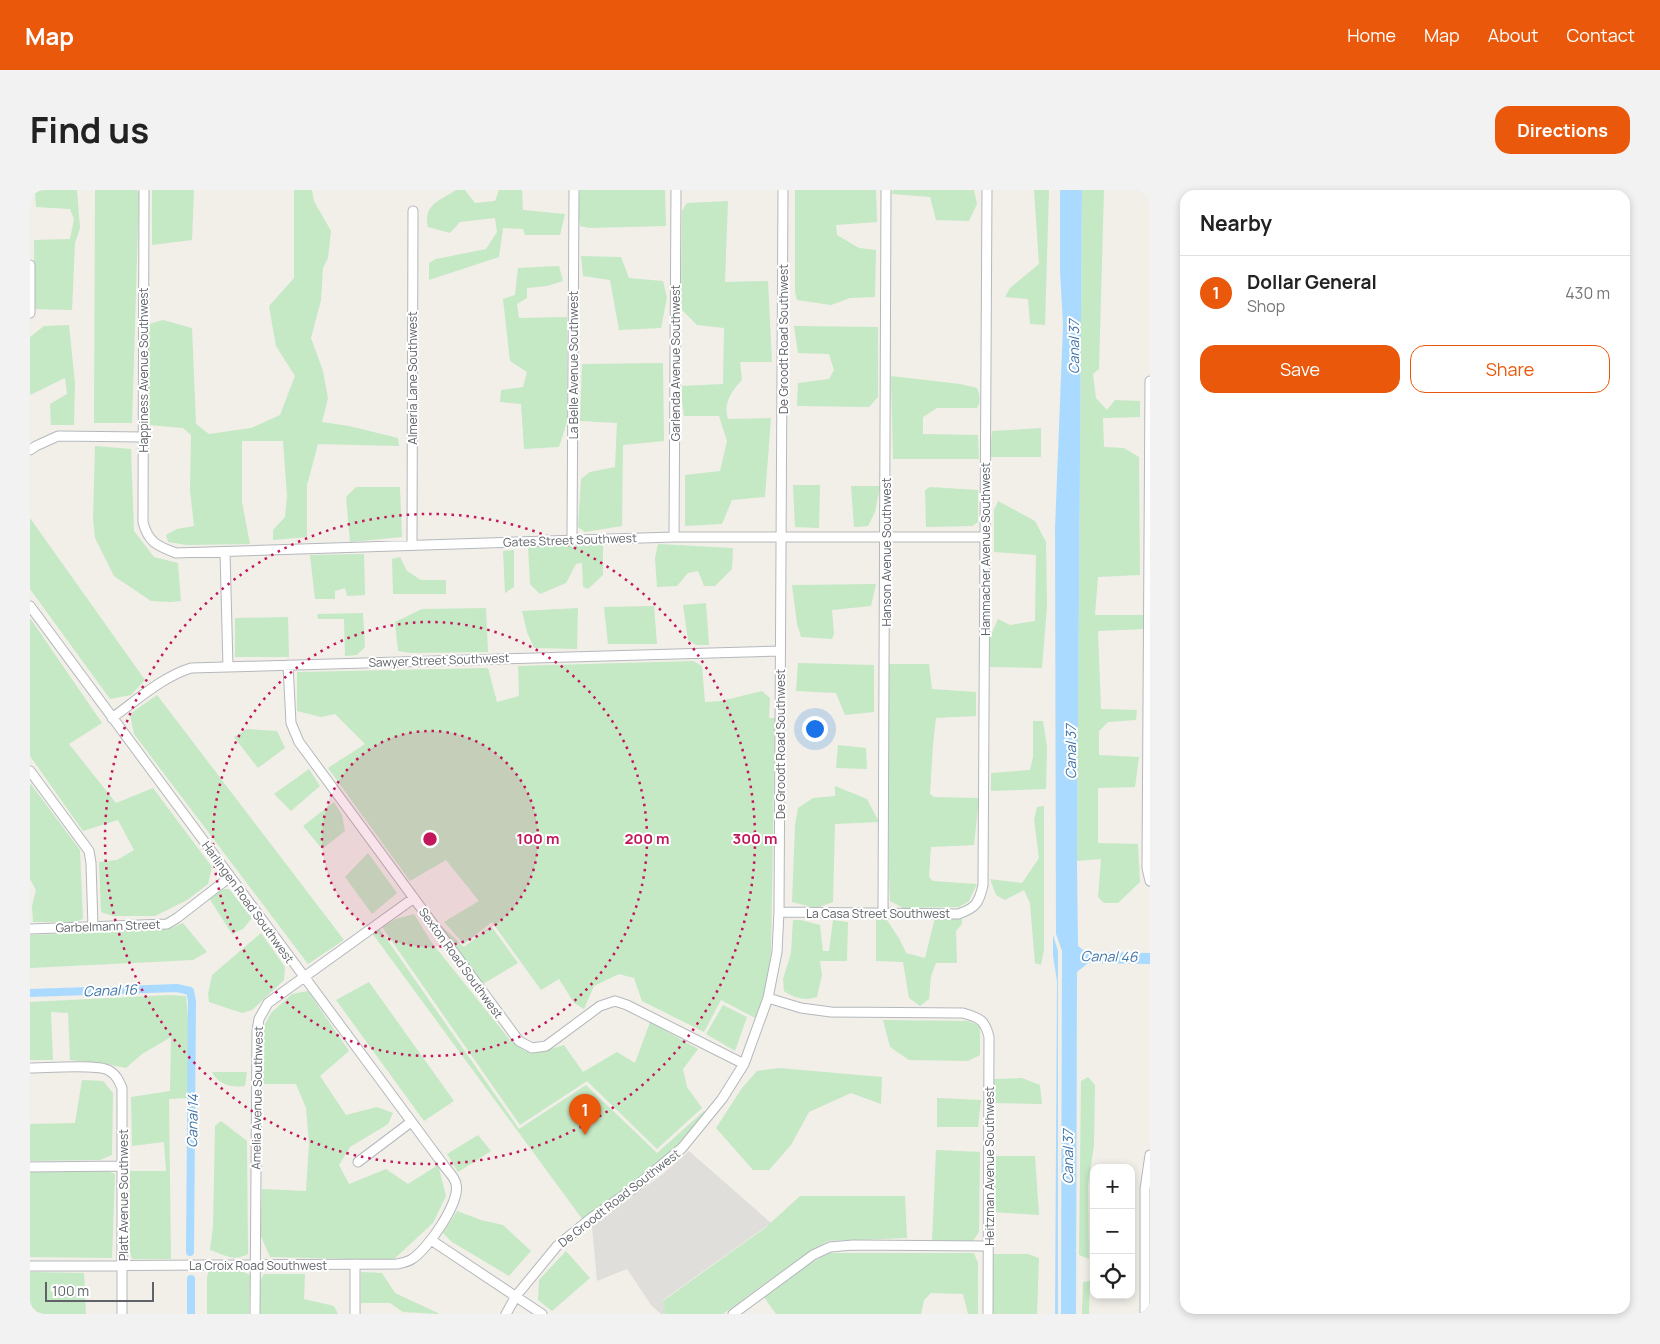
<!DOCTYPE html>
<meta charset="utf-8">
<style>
body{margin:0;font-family:Manrope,sans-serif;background:#f2f2f2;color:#222}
.controls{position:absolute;right:15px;bottom:15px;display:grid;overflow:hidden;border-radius:10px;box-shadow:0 2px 8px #0003}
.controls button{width:45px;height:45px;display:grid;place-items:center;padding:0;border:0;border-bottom:1px solid #e0e0e0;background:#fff;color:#222;font:25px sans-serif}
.scale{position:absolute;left:15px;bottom:12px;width:109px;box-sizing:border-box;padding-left:5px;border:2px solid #5f6368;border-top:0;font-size:14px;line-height:18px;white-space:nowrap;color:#5f6368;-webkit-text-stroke:4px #fff;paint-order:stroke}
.you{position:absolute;left:784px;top:538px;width:18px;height:18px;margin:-12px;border:4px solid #fff;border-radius:50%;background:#1a73e8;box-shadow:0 0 0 8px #1a73e833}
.badge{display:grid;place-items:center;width:32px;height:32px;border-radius:50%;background:#ea580c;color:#fff;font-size:16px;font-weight:700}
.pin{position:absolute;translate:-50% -41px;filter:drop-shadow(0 1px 2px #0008)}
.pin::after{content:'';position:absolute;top:26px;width:18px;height:15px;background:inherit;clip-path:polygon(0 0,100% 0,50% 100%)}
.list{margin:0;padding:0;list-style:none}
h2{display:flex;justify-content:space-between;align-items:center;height:65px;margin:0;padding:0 20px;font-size:21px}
h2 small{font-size:16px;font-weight:400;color:#767676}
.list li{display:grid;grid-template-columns:32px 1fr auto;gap:15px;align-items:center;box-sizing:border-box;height:75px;padding:0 20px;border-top:1px solid #e0e0e0}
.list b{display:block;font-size:19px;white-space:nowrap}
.list p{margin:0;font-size:16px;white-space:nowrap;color:#767676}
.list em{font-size:16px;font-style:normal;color:#767676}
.actions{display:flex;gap:10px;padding:15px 20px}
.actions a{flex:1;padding:11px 0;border:1px solid #ea580c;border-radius:15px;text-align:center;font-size:18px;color:#ea580c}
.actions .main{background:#ea580c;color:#fff}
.icon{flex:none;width:28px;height:28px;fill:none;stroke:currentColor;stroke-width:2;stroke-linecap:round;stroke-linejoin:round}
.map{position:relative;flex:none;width:1120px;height:1124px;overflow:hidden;border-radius:15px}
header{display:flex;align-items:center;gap:30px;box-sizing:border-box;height:70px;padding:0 25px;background:#ea580c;color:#fff}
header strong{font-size:24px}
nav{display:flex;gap:28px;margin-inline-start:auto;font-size:18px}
.intro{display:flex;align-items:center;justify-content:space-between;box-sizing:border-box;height:120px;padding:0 30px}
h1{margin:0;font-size:35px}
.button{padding:12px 22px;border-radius:15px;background:#ea580c;color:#fff;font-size:18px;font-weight:700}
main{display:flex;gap:30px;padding:0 30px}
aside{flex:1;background:#fff;border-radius:15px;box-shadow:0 2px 8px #0003}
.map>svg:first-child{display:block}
.industrial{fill:#e0deda}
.green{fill:#c5e8c5}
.water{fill:#aadaff}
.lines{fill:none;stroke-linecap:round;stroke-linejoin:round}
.canal{stroke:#aadaff;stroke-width:8}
.minor-casing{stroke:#b5b8bc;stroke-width:11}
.minor{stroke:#fff;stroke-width:9}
.ring{fill:none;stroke:#c2185b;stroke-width:2.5;stroke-dasharray:2.5 5}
.labels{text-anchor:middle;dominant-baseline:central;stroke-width:4;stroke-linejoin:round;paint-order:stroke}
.street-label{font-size:12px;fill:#5f6368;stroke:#fff}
.water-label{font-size:14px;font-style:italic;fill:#4174aa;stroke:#fff}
.centre{fill:#c2185b;stroke:#fff;stroke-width:2.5}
.ring-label{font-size:15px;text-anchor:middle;font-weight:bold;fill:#c2185b;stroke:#fff;stroke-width:4;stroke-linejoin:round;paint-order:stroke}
</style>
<header>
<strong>Map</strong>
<nav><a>Home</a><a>Map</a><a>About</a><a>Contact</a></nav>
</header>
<div class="intro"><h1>Find us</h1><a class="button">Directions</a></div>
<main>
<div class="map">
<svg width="1120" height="1124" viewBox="0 0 1120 1124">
<rect width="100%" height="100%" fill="#f1efe8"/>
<path class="industrial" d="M659,961L741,1033L633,1110L635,1124H631L621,1115L597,1079L567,1091L562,1036L633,984Z"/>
<path class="green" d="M6,0H47L50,38L45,53L42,120L5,119L4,50L40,49L44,29L40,19L6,17L5,3Z
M65,0H107L109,3L102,233H64Z
M122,0H164L162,50L122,55Z
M264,0H282L284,11L301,41L298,68L293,78L291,110L281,148L293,181L298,208L292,232L319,236L368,248L369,256L288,254L277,295V347L243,350V340L255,327L257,306L253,251H212V312L220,354L157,355L138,352L136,345L147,339L164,336L160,300L161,245L153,238L119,235V134L133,130L162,138L166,234L179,244L221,238L250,225L265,186L246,156L239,116L264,88Z
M426,0H435L445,13L465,11L469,0H492L493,20L535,24L530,45H495L493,39L473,38L469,67L399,90V73L406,69L456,59L467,42L465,28L430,32L420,43L398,37C393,15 409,11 426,0Z
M550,0H635L636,36L559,38L550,36L548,20Z
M765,0H846L847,32L806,35L807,45L829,58L846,60L845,107L820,108L801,115L767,110L765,102Z
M863,0H944L947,14L939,31L906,30L900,7L862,4Z
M1004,0H1019L1015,135L1000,134L998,109L975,107L980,98L1009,74Z
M1052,0H1074L1069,179L1063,184L1066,208L1077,220L1085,210L1110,211V227L1073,228L1074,257L1094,258L1109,267L1110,385L1068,387L1065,425H1114L1113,439L1068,441L1071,519L1107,520L1106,530L1078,532L1069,541V565L1109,567L1105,597L1068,598V653L1108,654L1110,692L1088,713H1074L1068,707L1071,669L1047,671Z
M698,11L695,92L738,91L742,172H710L712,190C701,202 693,213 698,229L741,228L735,307L702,310L692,334L655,336V285L690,281L697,251L689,226H654L650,196L693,194L694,138L667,135L651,119L652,21L657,13Z
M551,66L591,67L599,88L633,91L637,108L631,138L589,140L580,90L553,86Z
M529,76L533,91L517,96L497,98V108L487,114L489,128L537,127V232L529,257L494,259L491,214L470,212L471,200L493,197L497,182L480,171L473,109L485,105L488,78Z
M39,135L45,193L44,235H21L20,214L37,204L35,188L0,205V147L14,136Z
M764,136L848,137V207L839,217L767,216L768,193L799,189L804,180L799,164L768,163Z
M633,173L634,251L593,255L592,336L555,342L548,337L551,289L560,282L585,277L587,233L550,231L552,174Z
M861,186L930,194L947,198C950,204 951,213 947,218H907L893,227V244L948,245L949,269H863Z
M1011,238V267H960L962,241Z
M65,256L101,259L104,341L124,367L148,373L151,411L141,412L121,411L84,386L65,348L63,329Z
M763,295H790L789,338L765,337Z
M821,296H850L845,322L838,336L824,337Z
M326,297H370L372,347L320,352L316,307Z
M900,297L948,300V332L942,336L896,337L895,300Z
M968,311L1005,331L1016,352L1017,416L1012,478L960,477V447L968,429L980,435L1005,431L1006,365L964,362V320Z
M0,328L115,490L101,505L80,509L0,399Z
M628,354L703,358L702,379L685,396H674L668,381L658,383L647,396L627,397L625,368Z
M573,355V385L558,399L553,397L552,373L546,374L536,393L510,404L500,394L498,356Z
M484,360V397L475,403L473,361Z
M334,364L335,405L317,406L315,398L305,401V409H285L280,365Z
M370,367L377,381L391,390H416V404H363L362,369Z
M846,394L841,416L802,420L804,444L802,449L771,447L767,434L762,395Z
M676,413L679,455H666L658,450L653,415Z
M624,416L627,454H578L574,417Z
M456,418L458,462L381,463L368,461L365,432L392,419Z
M548,418L547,459L504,458L497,442L492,421Z
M333,423L335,457L327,465L315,466L314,429H288L287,424Z
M258,427L259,467H205V428Z
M0,428L72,533L39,554L86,613L123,598L182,677L178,694L157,710L125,726H83L71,722L69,672L87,670L104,660L88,630L53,641L0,566Z
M663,471L672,476L675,512L691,511L732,501L740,508L739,528H745L741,762L737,795L725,828L691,810L674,842L612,811L604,788L589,784L564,796L554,819L544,813L529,789L511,800L462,732L434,754L414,732L449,711L416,670L380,691L298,578L335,554L305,524L291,527L267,521V482L458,478L467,512L489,506L488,476Z
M768,473L844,475V522L815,525L806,503L766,501Z
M859,474H899L902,499L946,502V526L906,528L903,554L900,604L904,607L949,608L944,655L901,657L899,687L903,691L947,694L939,711L929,717L873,718L860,711L859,686Z
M127,505L314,750L278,774L104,544L100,524Z
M1003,531H1013L1017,557L1016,599L961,601V583L1000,580L1003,567Z
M217,539L247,541L255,558L228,578L204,547Z
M808,555L836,558L837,579L806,578Z
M279,579L290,596L261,621L244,604Z
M0,593L50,660L53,729L45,732H3L2,716L6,700L0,689Z
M805,596L837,609L849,632L805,634L803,712L786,718L762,712L765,635L768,618L783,608L805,606Z
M304,612L312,625L315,641L292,659L273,636Z
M1014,616V760L1011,775L1005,773L1000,713L994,700L975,710L966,705L960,689L992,693L1009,668L1004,629L1007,617Z
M338,663L367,703L342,724L315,687Z
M194,699H199L222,728L213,739L202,744L179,708Z
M384,724L402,753L480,850L495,861H514L534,855L553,882L587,862L605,873L620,832L668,859L653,879L657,897L672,918L627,959L557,891L490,935L352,737L366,729Z
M932,726V734L926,741L927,773H906L901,786L899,809L890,816L879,808L873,772L846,771V728L855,727L870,750L876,763L895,768L905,728Z
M404,729L434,757L461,736L488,773L453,794L472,821Z
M763,730H771L790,735L793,761H799L803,730L818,732L817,771H790L792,785L787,807C775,811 764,808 754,801L753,789L761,763Z
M153,733L177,762L163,770L0,778V745L139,739Z
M349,738L489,939L556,895L627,963L674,921L676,922L650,955L601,996L553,1030L342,743Z
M231,743L255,777L254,790L222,820L212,823L179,812L178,804L182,785Z
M339,792L424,911L394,931L306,810Z
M278,801L319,861L290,886L316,925L347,917L363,923L358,934L320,957L309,975L319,994L356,979L378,994L408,975L416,1006L403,1033L363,1070L240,1067L230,1044L232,999L276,1001L279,954L276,918L266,894H233V838L241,823L262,804Z
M140,805L156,806L158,826V908L139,909L141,1069H102L99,1057L100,981H136L134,952L102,956L101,907L140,901L141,847L112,864L96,878L77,874L40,870L38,823L21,822L23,870H0V812Z
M693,815L717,827L705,861L676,844Z
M853,830L938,831L950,836V865L938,871L879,870L860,857Z
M749,878L852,887L851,914L821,903L779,922L761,955L739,980H723L686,938L712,898L727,881Z
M182,882H217L215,896C201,898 189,895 182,882Z
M1058,887L1065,895L1064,955L1058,995L1059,1069L1049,1065L1051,891Z
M992,888L1010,895L1012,914L963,913L964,889Z
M52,890L73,891L83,903L82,965L70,970L0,971V934L45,933Z
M907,908L951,910L948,937H907Z
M191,931L217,951L218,1064C203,1072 195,1065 180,1060L183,1036L185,936Z
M448,945L461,961L428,982L417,964Z
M906,960L950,962L949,1042L943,1051H902Z
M964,966H1005L1009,1025L963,1022Z
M78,981L85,984L82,1068L0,1067V982Z
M770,1006H875L877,1048L798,1051L777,1063L693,1124H635L633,1111L735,1038Z
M427,1021L451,1030L473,1035L501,1061L479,1086L422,1052L413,1043Z
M536,1061L560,1088L522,1121L508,1110L509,1090Z
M799,1063H944L948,1073V1124H938L933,1104L901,1103L894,1110L891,1124H746L734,1107L769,1080Z
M962,1064H998L1009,1068L1007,1124H961Z
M179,1080H209L220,1085L219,1124H177V1087Z
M0,1082L54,1083L56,1124H0Z
M331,1082L352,1083L365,1103L410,1124L373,1122L360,1113H331Z
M234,1084H275L274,1109L304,1116L308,1124H230V1091Z
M1060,1091L1059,1124H1052L1053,1092Z"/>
<path class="water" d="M1030,0H1052L1047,671L1048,756L1056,762L1120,763V774L1058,773L1047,782L1046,1124H1031L1032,761L1026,744L1025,339L1033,135L1030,81Z
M1023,745L1028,761V1124H1025L1027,791L1023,766Z"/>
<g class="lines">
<path class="canal" d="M0,803L147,798L160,801L162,811L160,1062
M161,1089V1124"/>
<g class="minor-casing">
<path id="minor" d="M114,0L113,332C118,352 127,356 146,363L644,347H955
M0,75V123
M1120,191L1117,678L1120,691
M0,260L6,256L28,246L113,247
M644,347L646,0
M542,349L544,0
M382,355L383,21
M195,362L198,477
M0,416L415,977C419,982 425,988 426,994C431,1012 397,1060 382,1069C378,1072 372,1073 367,1074L0,1076
M258,475L261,533L269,552L489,851L502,858L516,856L570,816L585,811L597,815L714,874
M82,528C107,510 132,487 161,478L750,461
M0,581L59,661L61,673L63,737
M749,722L928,724C946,718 949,713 953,695L957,0
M853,723L856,0
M0,739L137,734L147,728L200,687
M738,808L771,818L801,822L933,823C950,828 955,830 959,847L958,1124
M0,878C16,878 66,874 78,880C86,884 89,891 92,898V1124
M328,972L381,932
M0,977L93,976
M401,1050L512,1124
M225,1124L227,841L229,829L238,813L384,708
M325,1124V1074
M476,1124L486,1106L527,1056L560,1029L603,999L652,958L692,909L714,874L738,808L747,762L749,722L753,0
M703,1124L783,1065L800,1057L823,1055L958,1056
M1115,1124V999L1120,965"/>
</g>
<use href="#minor" class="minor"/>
</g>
<circle cx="400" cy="649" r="108" fill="#c2185b" fill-opacity=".12"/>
<g class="ring">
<circle cx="400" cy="649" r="108"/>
<circle cx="400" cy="649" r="217"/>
<circle cx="400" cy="649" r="325"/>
</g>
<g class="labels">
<g class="street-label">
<text transform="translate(753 149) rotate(-90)">De Groodt Road Southwest</text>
<text transform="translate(645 173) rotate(-90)">Garlenda Avenue Southwest</text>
<text transform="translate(543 175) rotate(-90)">La Belle Avenue Southwest</text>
<text transform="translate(113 180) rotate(-90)">Happiness Avenue Southwest</text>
<text transform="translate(382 188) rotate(-90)">Almeria Lane Southwest</text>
<text transform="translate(540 350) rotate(-2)">Gates Street Southwest</text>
<text transform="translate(955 359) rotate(-90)">Hammacher Avenue Southwest</text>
<text transform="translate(856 362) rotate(-90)">Hanson Avenue Southwest</text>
<text transform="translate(409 470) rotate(-2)">Sawyer Street Southwest</text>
<text transform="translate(750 554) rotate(-90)">De Groodt Road Southwest</text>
<text transform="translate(218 712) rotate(54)">Harlingen Road Southwest</text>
<text x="848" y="723">La Casa Street Southwest</text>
<text transform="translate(78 736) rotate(-2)">Garbelmann Street</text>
<text transform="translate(431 773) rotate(54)">Sexton Road Southwest</text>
<text transform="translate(227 908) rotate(-89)">Amelia Avenue Southwest</text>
<text transform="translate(959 976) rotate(-90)">Heitzman Avenue Southwest</text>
<text transform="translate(93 1005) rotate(-90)">Platt Avenue Southwest</text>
<text transform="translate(589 1008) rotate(-38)">De Groodt Road Southwest</text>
<text x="228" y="1075">La Croix Road Southwest</text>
</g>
<g class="water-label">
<text transform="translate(1043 157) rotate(-90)">Canal 37</text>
<text transform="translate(1040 562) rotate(-90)">Canal 37</text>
<text transform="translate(1079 766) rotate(1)">Canal 46</text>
<text transform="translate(80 800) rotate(-2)">Canal 16</text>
<text transform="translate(162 931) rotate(-89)">Canal 14</text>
<text transform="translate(1037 967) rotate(-90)">Canal 37</text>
</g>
</g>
<circle cx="400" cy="649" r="8" class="centre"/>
<g class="ring-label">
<text x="508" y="654">100 m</text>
<text x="617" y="654">200 m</text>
<text x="725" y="654">300 m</text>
</g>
</svg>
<div class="controls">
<button>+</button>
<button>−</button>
<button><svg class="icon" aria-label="locate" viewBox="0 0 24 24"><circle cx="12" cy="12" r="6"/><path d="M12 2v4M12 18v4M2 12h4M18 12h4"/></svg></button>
</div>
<div class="scale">100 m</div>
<div class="you"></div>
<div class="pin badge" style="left:555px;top:945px">1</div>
</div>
<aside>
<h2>Nearby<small></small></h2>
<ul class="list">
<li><span class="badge">1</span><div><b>Dollar General</b><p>Shop</p></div><em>430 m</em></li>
</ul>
<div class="actions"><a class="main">Save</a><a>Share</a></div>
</aside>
</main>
